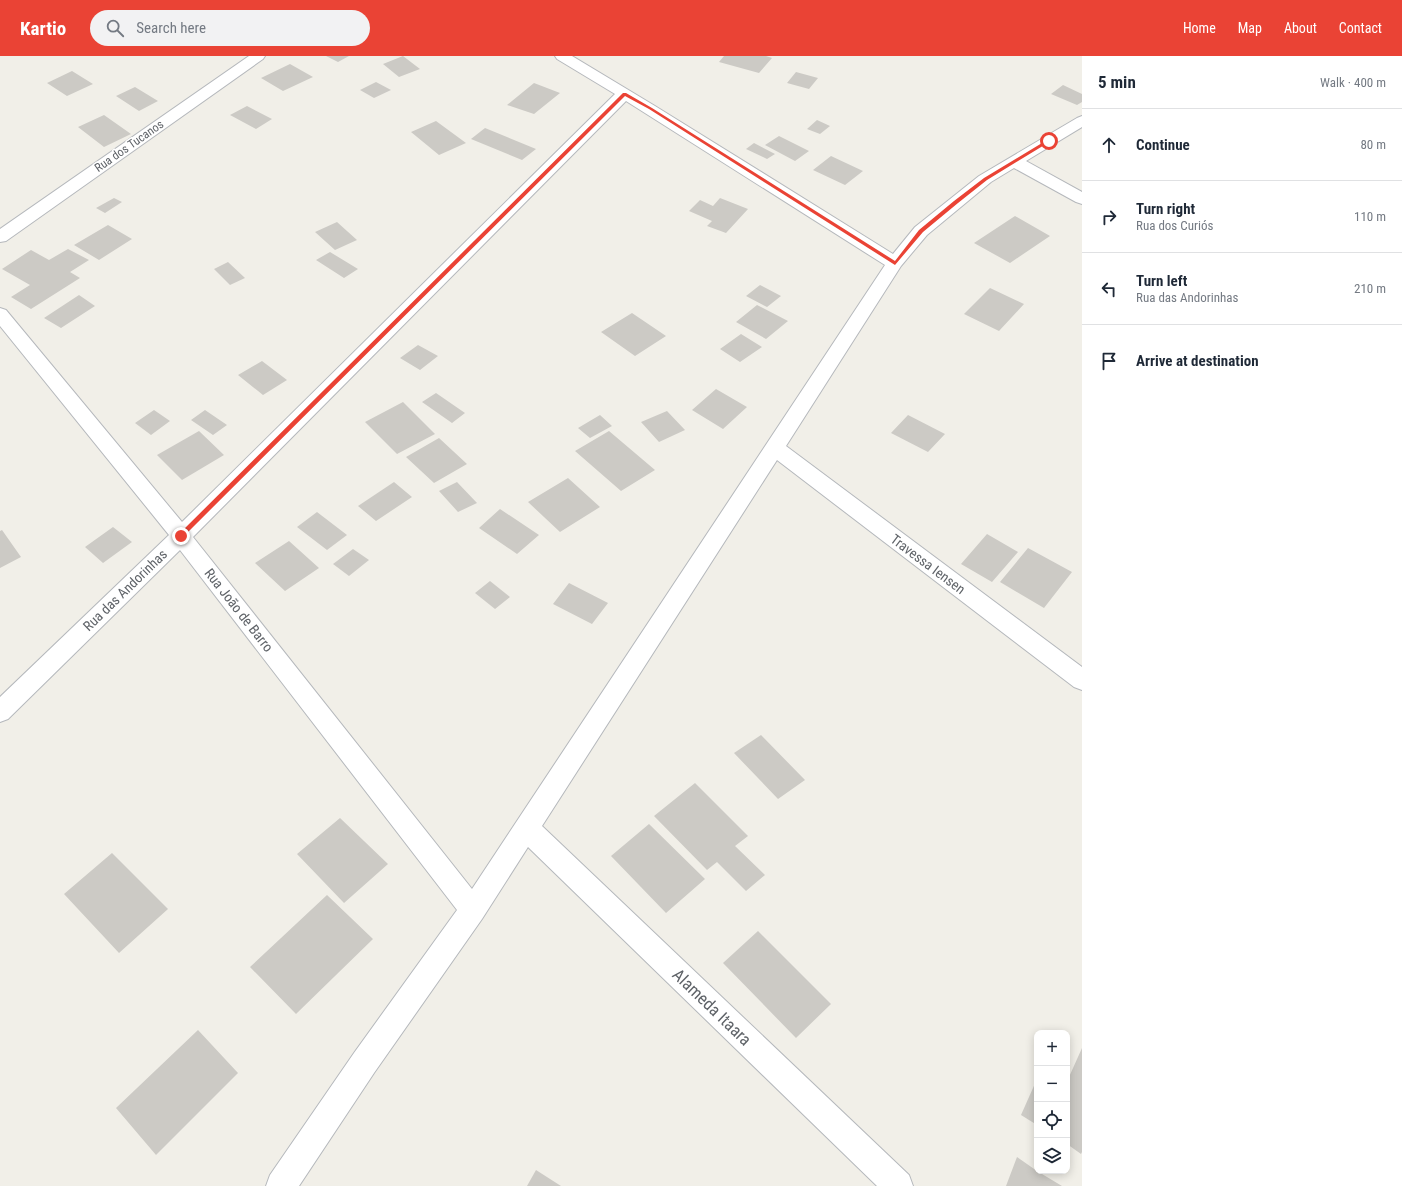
<!DOCTYPE html>
<meta charset="utf-8">
<style>
body{margin:0;font-family:"Roboto Condensed",sans-serif;background:#f2f2f3;color:#1f2937}
.controls{position:absolute;right:12px;bottom:12px;display:grid;overflow:hidden;border-radius:8px;box-shadow:0 2px 10px #0003}
.controls button{width:36px;height:36px;display:grid;place-items:center;padding:0;border:0;border-bottom:1px solid #e0e1e3;background:#fff;color:#1f2937;font:20px sans-serif}
.stop{position:absolute;width:12px;height:12px;margin:-9px;border:3px solid #ea4335;border-radius:50%;background:#fff}
.stop.end{background:#ea4335;border-color:#fff;box-shadow:0 1px 4px #0008}
.list{margin:0;padding:0;list-style:none}
h2{display:flex;justify-content:space-between;align-items:center;height:52px;margin:0;padding:0 16px;font-size:17px}
h2 small{font-size:13px;font-weight:400;color:#747a83}
.list li{display:grid;grid-template-columns:26px 1fr auto;gap:12px;align-items:center;box-sizing:border-box;height:72px;padding:0 16px;border-top:1px solid #e0e1e3}
.list b{display:block;font-size:15px;white-space:nowrap}
.list p{margin:0;font-size:13px;white-space:nowrap;color:#747a83}
.list em{font-size:13px;font-style:normal;color:#747a83}
.icon{flex:none;width:22px;height:22px;fill:none;stroke:currentColor;stroke-width:2;stroke-linecap:round;stroke-linejoin:round}
.map{position:relative;flex:none;width:1082px;height:1130px;overflow:hidden}
header{display:flex;align-items:center;gap:24px;box-sizing:border-box;height:56px;padding:0 20px;background:#ea4335;color:#fff}
header strong{font-size:19px}
nav{display:flex;gap:22px;margin-inline-start:auto;font-size:14px}
.search{width:280px;height:36px;background:#f2f2f3;display:flex;align-items:center;gap:10px;box-sizing:border-box;padding:0 14px;border-radius:22px;color:#747a83;font-size:15px}
main{display:flex}
aside{flex:1;background:#fff}
.map>svg:first-child{display:block}
.building{fill:#cccac5}
.lines{fill:none;stroke-linecap:round;stroke-linejoin:round}
.minor-casing{stroke:#b5b8bc;stroke-width:2}
.minor{fill:#fff;fill-rule:evenodd}
.route{fill:#ea4335}
.labels{text-anchor:middle;dominant-baseline:central;stroke-width:3;stroke-linejoin:round;paint-order:stroke}
.far-street-label{font-size:12px;fill:#5f6368;stroke:#fff}
.street-label{font-size:14px;fill:#5f6368;stroke:#fff}
.near-street-label{font-size:17px;fill:#5f6368;stroke:#fff}
</style>
<header>
<strong>Kartio</strong>
<div class="search"><svg class="icon" aria-label="search" viewBox="0 0 24 24"><circle cx="10" cy="10" r="6"/><path d="M15 15l6 6"/></svg>Search here</div>
<nav><a>Home</a><a>Map</a><a>About</a><a>Contact</a></nav>
</header>
<main>
<div class="map">
<svg width="1082" height="1130" viewBox="0 0 1082 1130">
<rect width="100%" height="100%" fill="#f1efe8"/>
<path class="building" d="M326,0H349L338,6Z
M403,0L420,13L399,21L383,8Z
M724,0H766L772,2L759,17L719,6Z
M290,8L313,21L283,35L261,22Z
M72,15L93,28L67,40L47,27Z
M796,16L818,22L809,33L787,27Z
M376,26L391,34L374,42L360,34Z
M534,27L560,37L534,58L507,49Z
M1063,29L1082,38V46L1077,49L1051,38Z
M135,31L158,45L139,55L116,40Z
M247,50L272,63L256,73L230,59Z
M104,59L131,78L104,91L78,71Z
M817,64L830,70L820,78L807,73Z
M436,65L466,87L439,99L411,76Z
M485,72L536,93L522,104L471,83Z
M779,80L809,95L795,105L765,89Z
M754,87L775,98L767,103L746,93Z
M831,100L863,115L845,129L813,114Z
M114,142L122,146L105,157L96,152Z
M720,142L748,153L726,177L707,170L712,165L689,155L700,144L713,150Z
M1015,160L1050,180L1010,207L974,187Z
M337,166L357,184L335,194L315,176Z
M108,169L132,183L99,204L74,189Z
M68,193L89,204L70,216L80,222L31,253L11,241L30,229L2,213L31,194L49,204Z
M330,196L358,213L344,222L316,204Z
M228,206L245,222L230,229L214,213Z
M760,229L781,240L767,251L746,240Z
M990,232L1024,248L999,275L964,258Z
M79,239L95,250L61,272L44,262Z
M757,249L788,265L766,283L736,266Z
M632,257L666,280L635,300L601,276Z
M741,278L762,291L740,306L720,293Z
M418,289L438,300L420,314L400,302Z
M262,305L287,324L263,339L238,319Z
M716,333L747,351L723,373L692,354Z
M436,337L465,357L452,367L422,346Z
M403,346L435,378L397,398L365,366Z
M154,354L170,365L151,379L135,367Z
M205,354L227,369L213,379L191,364Z
M667,355L685,374L659,386L641,366Z
M600,359L612,370L590,382L578,372Z
M908,359L945,378L928,396L891,377Z
M199,375L224,399L182,424L157,399Z
M609,375L655,414L621,435L575,395Z
M439,382L467,408L434,427L406,401Z
M568,422L600,451L560,476L528,446Z
M394,426L412,441L376,465L358,450Z
M457,426L477,447L458,456L439,435Z
M500,453L539,479L517,498L479,472Z
M317,456L347,479L327,494L297,471Z
M113,471L132,486L103,507L85,491Z
M2,474L21,501L0,512V475Z
M987,478L1018,496L992,526L961,508Z
M289,485L319,512L285,535L255,507Z
M1028,492L1072,516L1044,552L1000,526Z
M353,493L369,504L349,520L333,508Z
M490,525L510,541L495,553L475,537Z
M569,527L608,547L592,568L553,548Z
M761,679L805,724L778,743L734,697Z
M695,727L748,780L735,790L765,819L746,835L717,806L707,814L654,760Z
M340,762L388,808L344,847L297,798Z
M649,768L705,823L666,857L611,800Z
M112,797L168,853L119,897L64,838Z
M327,839L373,883L296,958L250,911Z
M758,875L831,948L796,982L723,907Z
M198,974L238,1017L156,1099L116,1052Z
M1082,992V1096L1081,1098L1067,1088V1020L1069,1021Z
M1037,1023V1069L1021,1059Z
M1017,1101L1037,1115L1062,1130H1006Z
M536,1114L561,1130H527Z"/>
<g class="lines">
<g class="minor-casing">
<path id="minor" d="M249,0H265L263,3L6,185L0,186V173Z
M555,0H572L655,50L893,198L915,171L979,120L1077,62L1082,60V71L1026,105L1082,136V148L1076,146L1014,112L991,126L927,179L901,210L786,390L1082,611V634L1074,631L777,404L542,770L909,1119L913,1130H877L528,791L482,863L374,1017L299,1130H266L270,1119L354,997L457,854L180,494L8,663L0,666V641L169,479L0,270V252L6,254L182,466L615,38L557,3ZM626,45L885,209L472,833L193,481Z"/>
</g>
<use href="#minor" class="minor"/>
</g>
<path class="route" d="M623,37H626L652,52L895,205L919,174L954,145L984,122L1047,84L1051,85L987,124L958,147L923,176L895,209L649,53L625,40L183,481H179V478Z"/>
<g class="labels">
<g class="far-street-label">
<text transform="translate(129 90) rotate(-35)">Rua dos Tucanos</text>
</g>
<g class="street-label">
<text transform="translate(928 508) rotate(37)">Travessa Iensen</text>
<text transform="translate(125 534) rotate(-44)">Rua das Andorinhas</text>
<text transform="translate(239 554) rotate(52)">Rua João de Barro</text>
</g>
<g class="near-street-label">
<text transform="translate(712 951) rotate(44)">Alameda Itaara</text>
</g>
</g>
</svg>
<div class="controls">
<button>+</button>
<button>−</button>
<button><svg class="icon" aria-label="locate" viewBox="0 0 24 24"><circle cx="12" cy="12" r="6"/><path d="M12 2v4M12 18v4M2 12h4M18 12h4"/></svg></button>
<button><svg class="icon" aria-label="layers" viewBox="0 0 24 24"><path d="M12 4l9 5-9 5-9-5zM3 14l9 5 9-5"/></svg></button>
</div>
<div class="stop" style="left:1049px;top:85px"></div>
<div class="stop end" style="left:181px;top:480px"></div>
</div>
<aside>
<h2>5 min<small>Walk · 400 m</small></h2>
<ul class="list">
<li><svg class="icon" aria-label="ahead" viewBox="0 0 24 24"><path d="M12 20V5M6 11l6-6 6 6"/></svg><div><b>Continue</b></div><em>80 m</em></li>
<li><svg class="icon" aria-label="right" viewBox="0 0 24 24"><path d="M7 20v-9h11M14 6l5 5-5 5"/></svg><div><b>Turn right</b><p>Rua dos Curiós</p></div><em>110 m</em></li>
<li><svg class="icon" aria-label="left" viewBox="0 0 24 24"><path d="M17 20v-9H6M10 6l-5 5 5 5"/></svg><div><b>Turn left</b><p>Rua das Andorinhas</p></div><em>210 m</em></li>
<li><svg class="icon" aria-label="arrive" viewBox="0 0 24 24"><path d="M6 21V4h12l-3 4 3 4H6"/></svg><div><b>Arrive at destination</b></div></li>
</ul>
</aside>
</main>
